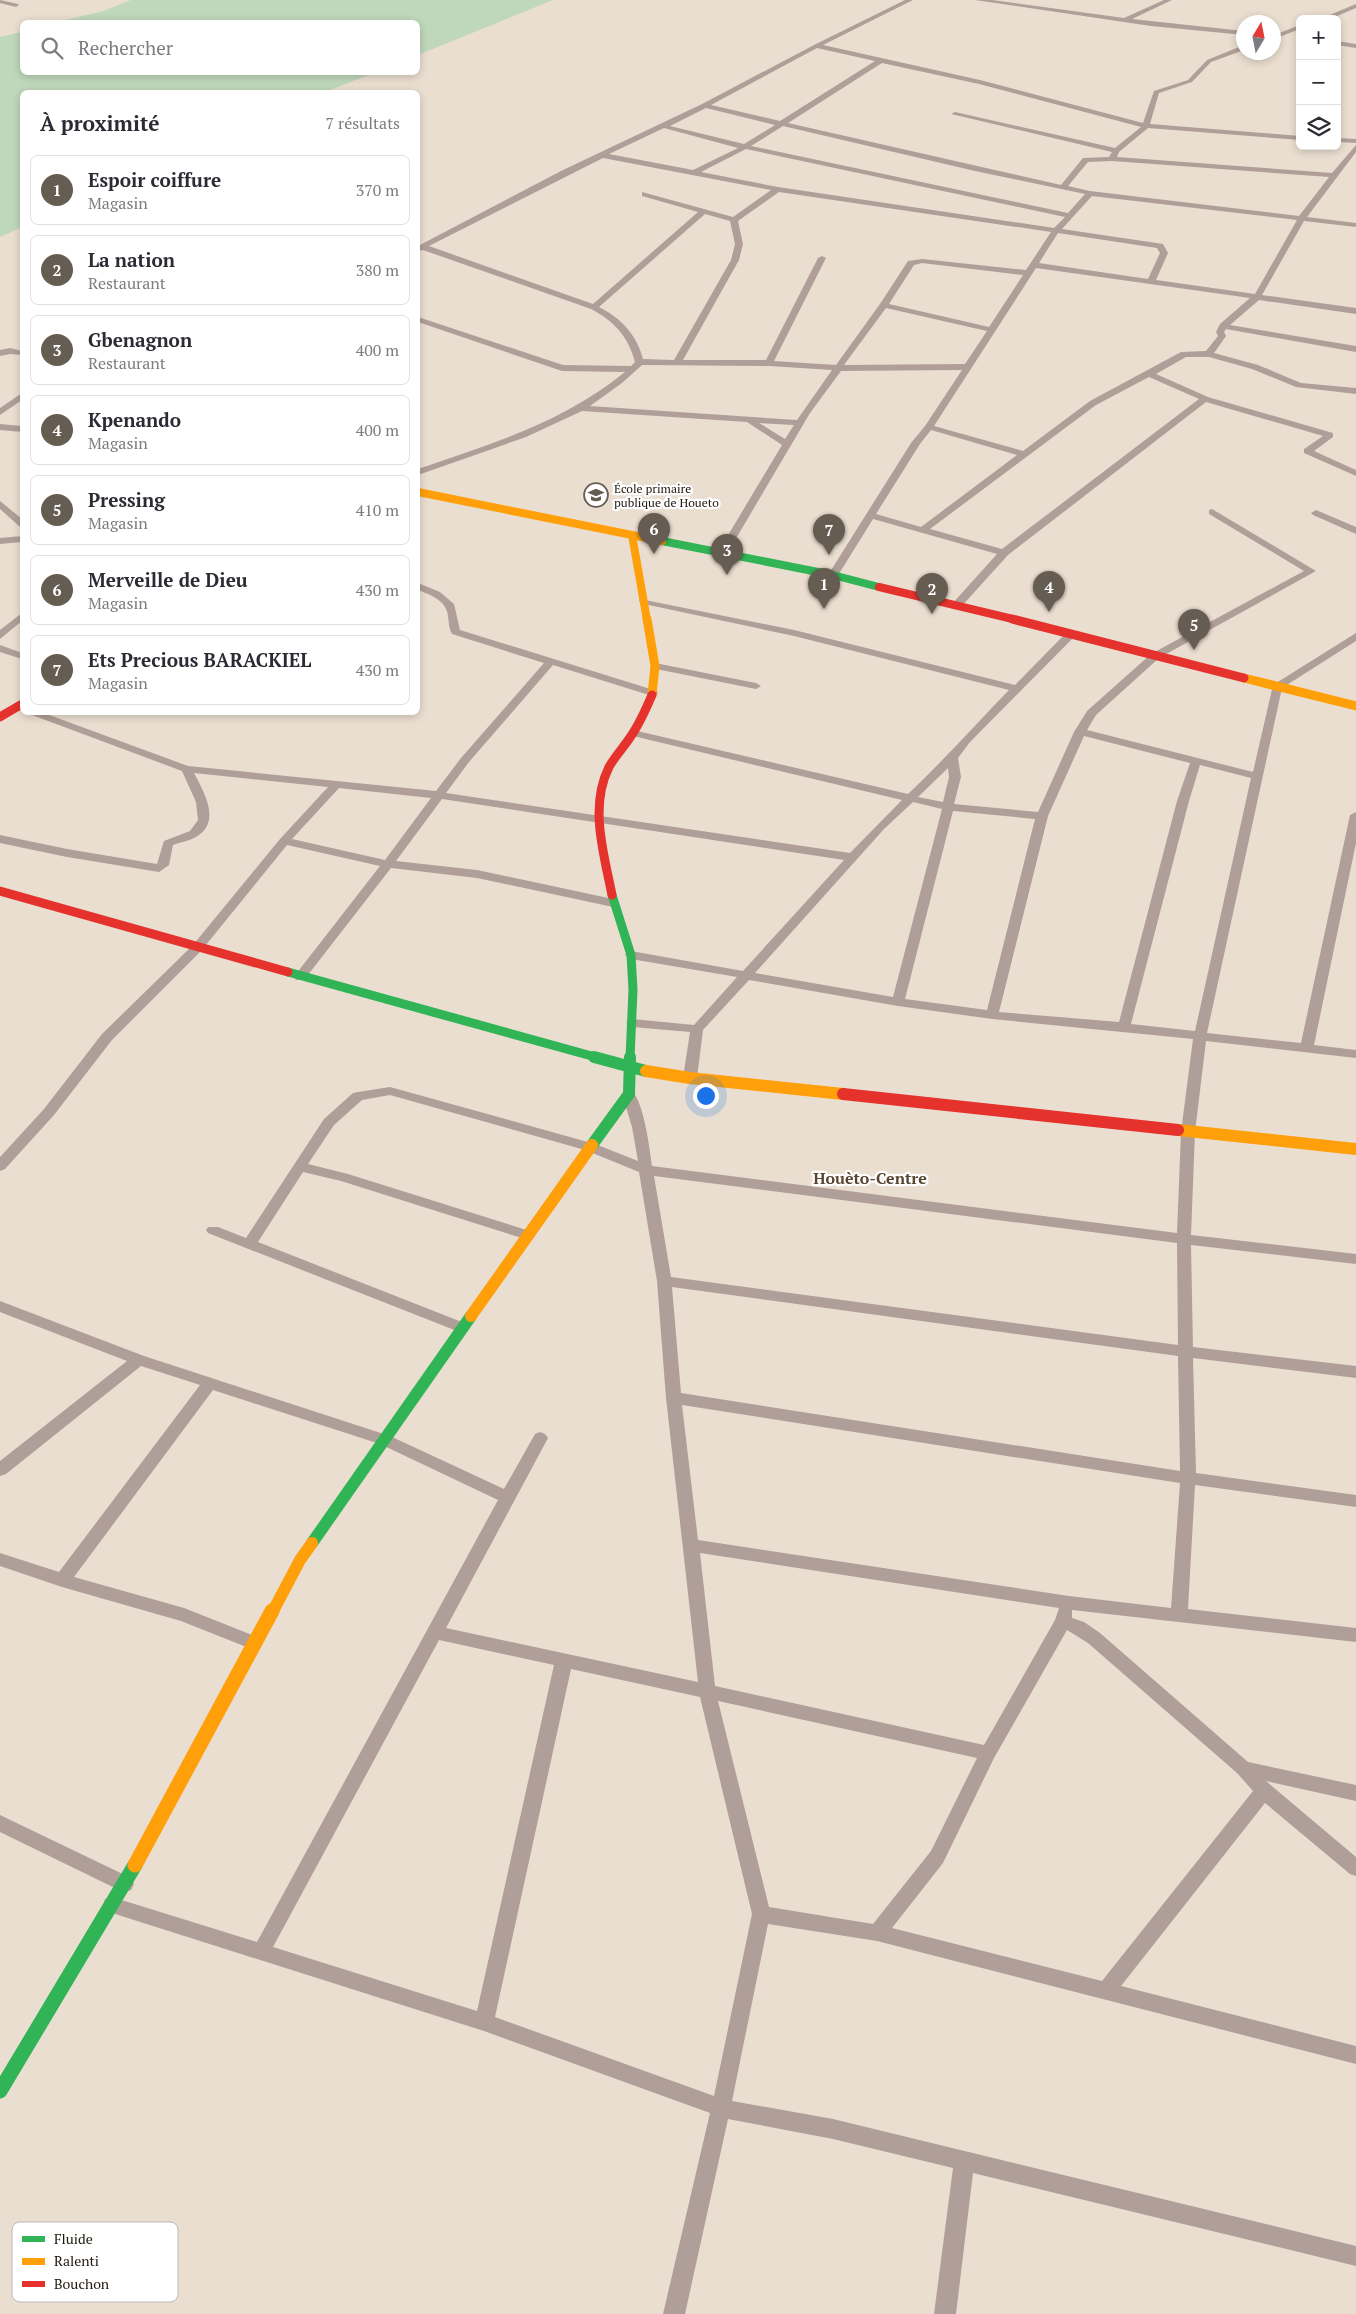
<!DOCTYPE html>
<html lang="fr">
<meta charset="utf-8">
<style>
body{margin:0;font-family:"PT Serif",serif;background:#f2f2f3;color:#2b2b33}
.controls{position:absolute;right:15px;top:15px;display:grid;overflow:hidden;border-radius:8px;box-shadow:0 2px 8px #0003}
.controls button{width:45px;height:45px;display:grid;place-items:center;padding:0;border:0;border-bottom:1px solid #e1e1e2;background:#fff;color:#2b2b33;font:25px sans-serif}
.compass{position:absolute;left:1236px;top:15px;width:45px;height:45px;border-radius:50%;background:#fff;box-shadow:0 2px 8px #0003;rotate:10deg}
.you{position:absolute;left:705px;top:1095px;width:18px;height:18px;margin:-12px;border:4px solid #fff;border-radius:50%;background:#1a73e8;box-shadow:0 0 0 8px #1a73e833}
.badge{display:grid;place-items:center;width:32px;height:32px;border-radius:50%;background:#665d52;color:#fff;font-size:16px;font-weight:700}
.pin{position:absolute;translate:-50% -41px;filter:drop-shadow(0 1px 2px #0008)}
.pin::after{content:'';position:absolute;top:26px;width:18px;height:15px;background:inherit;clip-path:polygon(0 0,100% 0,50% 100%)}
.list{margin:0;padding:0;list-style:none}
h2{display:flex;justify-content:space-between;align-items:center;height:65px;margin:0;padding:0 20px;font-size:21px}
h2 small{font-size:16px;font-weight:400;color:#7c7c81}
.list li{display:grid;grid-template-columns:32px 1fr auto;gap:15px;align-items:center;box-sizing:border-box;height:70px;margin:0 10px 10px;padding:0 10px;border:1px solid #e1e1e2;border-radius:8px}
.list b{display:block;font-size:19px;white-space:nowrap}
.list p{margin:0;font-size:16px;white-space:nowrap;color:#7c7c81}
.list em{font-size:16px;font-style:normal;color:#7c7c81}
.icon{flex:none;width:28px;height:28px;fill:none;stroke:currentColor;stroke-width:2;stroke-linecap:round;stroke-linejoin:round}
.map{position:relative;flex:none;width:1356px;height:2314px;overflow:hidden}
.search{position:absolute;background:#fff;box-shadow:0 2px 8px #0003;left:20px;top:20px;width:400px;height:55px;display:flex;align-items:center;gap:12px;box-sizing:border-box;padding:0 18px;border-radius:8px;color:#7c7c81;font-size:19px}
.panel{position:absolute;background:#fff;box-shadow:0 2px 8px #0003;left:20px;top:90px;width:400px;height:625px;border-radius:8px}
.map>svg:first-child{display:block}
.green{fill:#bfd7bb}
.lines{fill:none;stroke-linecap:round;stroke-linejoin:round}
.street{fill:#b09f99;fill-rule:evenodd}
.fast-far3{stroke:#30b455;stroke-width:8}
.fast-far2{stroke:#30b455;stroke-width:9}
.fast-far1{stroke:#30b455;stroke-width:12}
.fast{stroke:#30b455;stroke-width:15}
.slow-far3{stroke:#ff9f0a;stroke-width:8}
.slow-far2{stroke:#ff9f0a;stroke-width:9}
.slow-far1{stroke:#ff9f0a;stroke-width:12}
.slow{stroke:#ff9f0a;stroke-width:15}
.jam-far2{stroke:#e5322d;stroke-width:8}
.jam-far1{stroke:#e5322d;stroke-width:9}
.jam{stroke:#e5322d;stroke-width:12}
.labels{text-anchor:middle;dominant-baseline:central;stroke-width:4.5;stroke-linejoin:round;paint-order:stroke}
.far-poi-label{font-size:12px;fill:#1f180e;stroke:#fff;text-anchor:start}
.neighbourhood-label{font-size:16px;font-weight:bold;fill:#584630;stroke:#fff}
.key{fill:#fff;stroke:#bcbab7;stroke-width:1}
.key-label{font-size:14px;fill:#1f180e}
</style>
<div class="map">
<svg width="1356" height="2314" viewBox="0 0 1356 2314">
<rect width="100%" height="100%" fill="#eaded0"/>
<path class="green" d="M131,0H553L418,55V22H57L103,11Z
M22,32V72L374,73L325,92H22V227L0,237V37Z"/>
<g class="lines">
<path class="street" d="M0,0L18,4L19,5L16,7L0,3Z
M905,0H913L823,45L980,80L1143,123L1154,91L1188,80L1207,60L1244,45V50L1211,62L1192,82L1159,93L1150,124L1300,136V140L1148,128L1119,152L1117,157L1332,173L1356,145V152L1307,217L1356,223V227L1304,221L1262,295L1356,308V314L1259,300L1230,325L1356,346V352L1226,329L1224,332L1226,336L1214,353L1258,365L1301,383L1356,388V394L1296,387L1252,369L1209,357H1186L1156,374L1208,397L1333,433V437L1314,451L1356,470V476L1304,453V449L1323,436L1206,402L1008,555L960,608H952V604L997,554L873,519L837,577H829L828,575L911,443L925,426L962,370L841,371L810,413L728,552L723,555L718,552L782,445L747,422L582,411L526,437L418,475V469C493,443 562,423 625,372L562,371L418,322V317L563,365L631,366L635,362C628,336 614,321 591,309L423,250L418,251V246L561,171L702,104L814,45ZM817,48L875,61L780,121L711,105ZM882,63L979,84L1141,127L1115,148L955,112L951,114L1112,152L1109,157L1083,158L1061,185L788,123ZM706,108L775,125L744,144L670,126ZM783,126L975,171L1085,194L1068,213L751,146ZM664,128L738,148L693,170L609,154ZM746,149L1065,217L1054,228L778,187L701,172ZM603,158L771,190L733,217L642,192V196L698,212L593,304L429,246ZM1112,161L1329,177L1299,216L1090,191L1068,186L1088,162ZM779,192L1051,232L1026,270L922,259L908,261L880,304L836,365L774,361L826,258L822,256L818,258L766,360H683L739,260L743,244L738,221ZM1092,196L1297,220L1255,294L1156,280L1168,253L1163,244L1062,229ZM705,214L730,221L735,244L731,260L674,360L643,359C637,335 621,318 599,307ZM1058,233L1157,248L1160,253L1148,279L1039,263ZM922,263L1023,275L989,327L889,304L914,265ZM1036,268L1250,298L1220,324L1216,332L1218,336L1206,351L1181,352L1090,401L1023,451L934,426ZM886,308L987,331L965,364L844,365ZM642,365L769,366L832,370L797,420L590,406L622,383ZM1149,377L1199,399L1002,549L930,529L1096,405ZM759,423L794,425L785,439ZM931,430L1017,455L921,527L876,514L920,444Z
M975,0H992L1124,18L1164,0H1172L1132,19L1244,31V35L1151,26Z
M1356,4V8L1330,19H1320Z
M1300,25V29L1274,39V35Z
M1337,41L1356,44V48L1337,45Z
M1337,138L1356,139V143L1337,142Z
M10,348L22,351V355L10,354L0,356V350Z
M22,393V400L0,415V408Z
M0,424L22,426V432L0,430Z
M0,501L22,519V527L19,526L0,509Z
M1212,509L1316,571L1159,658L1096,715L1087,730L1253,772L1273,685L1356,633V641L1282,688L1207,1033L1301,1043L1350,815L1356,812V843L1314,1045L1356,1050V1058L1206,1041L1195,1132L1191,1235L1356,1254V1264L1191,1245L1193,1347L1356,1366V1378L1193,1358L1196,1473L1356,1495V1507L1195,1485L1188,1609L1356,1628V1642L1072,1610V1618L1084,1622L1100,1633L1248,1762L1356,1785V1801L1266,1781L1356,1857V1876L1350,1874L1265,1803L1121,1986L1356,2046V2064L877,1941L768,1924L732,2101L833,2119L1356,2246V2266L973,2173L956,2314H934L953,2168L833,2139L728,2119L685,2314H663L710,2113L484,2031L112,1913L105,1911L103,1905L105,1899L112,1897L257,1942L498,1500L380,1444L213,1390L74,1577L184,1608L260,1638L262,1643L260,1648L254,1650L181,1621L62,1587L0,1566V1553L59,1572L200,1385L141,1366L6,1474L0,1476V1461L127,1361L0,1312V1301L144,1356L390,1436L504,1489L535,1434L540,1432L545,1434L548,1438L446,1628L698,1682L666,1398L657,1281L639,1172L585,1150L390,1095L362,1100L334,1125L308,1164L348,1174L533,1232L535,1235L533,1238L528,1240L341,1181L303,1172L258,1242L467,1324L469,1328L467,1332L462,1333L208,1233L206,1230L208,1227H218L246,1238L324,1119L353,1093L358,1092L390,1087L595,1144L638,1161L632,1127L622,1094L629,1090C643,1093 650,1151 652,1166L1177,1233L1181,1132L1193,1039L992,1019L898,1006L749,980L703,1030L697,1078L690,1082L685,1081L683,1078L690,1032L632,1027L626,1023L632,1019L694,1025L737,977L631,959L625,955L627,952L631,951L743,971L844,860L442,799L396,861L477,870L613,899L619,903L613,907L477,878L391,868L304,980H296L294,977L296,974L380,866L287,845L201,951L112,1040L54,1115L5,1169L0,1171V1157L44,1109L102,1034L193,945L280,839L328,787L194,773C204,792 222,822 196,837C189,841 181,842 173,845L169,865L159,872L67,857L0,843V835L67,849L157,864L164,841L190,831L198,820L196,802L182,771L24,712H41L188,766L436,791L461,758L544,663L452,634C447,626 450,615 445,607C440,598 426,593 418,590V583L440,592L454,604L460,630L657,691L658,693L657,695H649L553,665L469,762L446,793L850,853L902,800L633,736L627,733L633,730L908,794C943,761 975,725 1009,690L794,636L644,604L639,601L640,599L794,630L1015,685L1068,631H1076V635L970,742L958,758L961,777L954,804L1038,812L1074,732L1087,711L1151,654L1304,571L1209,514V510ZM1084,736L1190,763L1177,801L1119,1022L999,1012L1048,816ZM1200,765L1251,778L1195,1031L1131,1024L1189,801ZM948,768L949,777L943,802L918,797ZM339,788L431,798L385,860L292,839ZM913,802L942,809L893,997L755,973L884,829ZM953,811L1035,819L987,1010L905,999ZM654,1176L1177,1243L1178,1345L671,1277ZM672,1287L1178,1356L1180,1471L681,1393ZM682,1405L1180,1483L1171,1608L1069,1596L698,1540ZM700,1553L1059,1608L1055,1620L984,1745L715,1686ZM1067,1630L1088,1643L1237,1773L1253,1791L1102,1981L892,1928L943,1863L994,1758ZM439,1640L554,1665L477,2011L273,1947ZM571,1669L700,1697L752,1914L714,2096L495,2017ZM718,1701L977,1758L931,1851L873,1924L769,1907Z
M1316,510L1356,527V534L1313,515L1311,513Z
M22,536V542L0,544V538Z
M22,613V621L0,639V630Z
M0,645L22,653V659L0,652Z
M655,663L756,683L761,686L756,689L651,668V664Z
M0,1815L131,1878L134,1884L131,1890L125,1892L119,1890L0,1832Z"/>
<path class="fast-far3" d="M662,541L833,575L879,587"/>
<path class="fast-far2" d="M612,895L631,955L633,990L630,1058
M288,972L599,1058"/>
<path class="fast-far1" d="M594,1057L646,1071
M592,1145L629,1094L630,1057
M312,1543L471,1316"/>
<path class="fast" d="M0,2091L135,1865"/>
<path class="slow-far3" d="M418,492L662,541
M632,535L647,620"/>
<path class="slow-far2" d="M647,619L655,666L652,695
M1244,678L1356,706"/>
<path class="slow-far1" d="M646,1071L690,1078L843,1094
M1178,1130L1356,1149
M471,1316L592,1145
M272,1613L300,1560L312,1543"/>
<path class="slow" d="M135,1865L272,1611"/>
<path class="jam-far2" d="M879,587L1017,620"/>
<path class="jam-far1" d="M1012,619L1244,678
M0,717L22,704
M0,891L288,972
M612,895C604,854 589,807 609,767C615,756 624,747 631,736C640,723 646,709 652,695"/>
<path class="jam" d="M843,1094L1178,1130"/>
</g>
<defs>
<g id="school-ring" transform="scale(1.25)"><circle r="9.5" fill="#fff" stroke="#665d52" stroke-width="1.5"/><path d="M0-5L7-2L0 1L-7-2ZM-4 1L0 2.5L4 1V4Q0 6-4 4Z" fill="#665d52"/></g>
</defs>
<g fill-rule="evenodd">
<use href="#school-ring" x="596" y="495"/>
</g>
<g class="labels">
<g class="far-poi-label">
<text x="614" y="488">École primaire<tspan x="614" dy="14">publique de Houeto</tspan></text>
</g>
<g class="neighbourhood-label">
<text x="870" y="1178">Houèto-Centre</text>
</g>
</g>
<rect x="12" y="2222" width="166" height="80" rx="8" class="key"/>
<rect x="22" y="2236" width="23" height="6" fill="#30b455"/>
<rect x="22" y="2258" width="23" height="7" fill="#ff9f0a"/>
<rect x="22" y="2281" width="23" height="6" fill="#e5322d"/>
<g class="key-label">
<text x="54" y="2244">Fluide</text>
<text x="54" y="2266">Ralenti</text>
<text x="54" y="2289">Bouchon</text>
</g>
</svg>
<div class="controls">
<button>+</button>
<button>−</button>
<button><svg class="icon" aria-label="layers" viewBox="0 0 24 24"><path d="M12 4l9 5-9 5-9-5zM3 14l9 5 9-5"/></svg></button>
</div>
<svg class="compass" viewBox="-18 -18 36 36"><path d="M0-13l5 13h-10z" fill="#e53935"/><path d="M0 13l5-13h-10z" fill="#7c7c81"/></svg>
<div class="you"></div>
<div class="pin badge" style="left:824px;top:609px">1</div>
<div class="pin badge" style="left:932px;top:614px">2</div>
<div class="pin badge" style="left:727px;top:575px">3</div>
<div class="pin badge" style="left:1049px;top:612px">4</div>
<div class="pin badge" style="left:1194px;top:650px">5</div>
<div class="pin badge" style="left:654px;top:554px">6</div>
<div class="pin badge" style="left:829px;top:555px">7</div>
<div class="search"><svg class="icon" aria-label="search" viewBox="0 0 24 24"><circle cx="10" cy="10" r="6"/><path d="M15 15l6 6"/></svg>Rechercher</div>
<section class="panel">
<h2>À proximité<small>7 résultats</small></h2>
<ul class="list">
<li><span class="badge">1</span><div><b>Espoir coiffure</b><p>Magasin</p></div><em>370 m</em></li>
<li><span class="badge">2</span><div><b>La nation</b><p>Restaurant</p></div><em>380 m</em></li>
<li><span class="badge">3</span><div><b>Gbenagnon</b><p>Restaurant</p></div><em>400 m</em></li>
<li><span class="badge">4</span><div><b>Kpenando</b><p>Magasin</p></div><em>400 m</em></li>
<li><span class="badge">5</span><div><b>Pressing</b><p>Magasin</p></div><em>410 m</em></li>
<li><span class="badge">6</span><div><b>Merveille de Dieu</b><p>Magasin</p></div><em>430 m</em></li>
<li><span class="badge">7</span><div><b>Ets Precious BARACKIEL</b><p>Magasin</p></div><em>430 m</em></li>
</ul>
</section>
</div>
